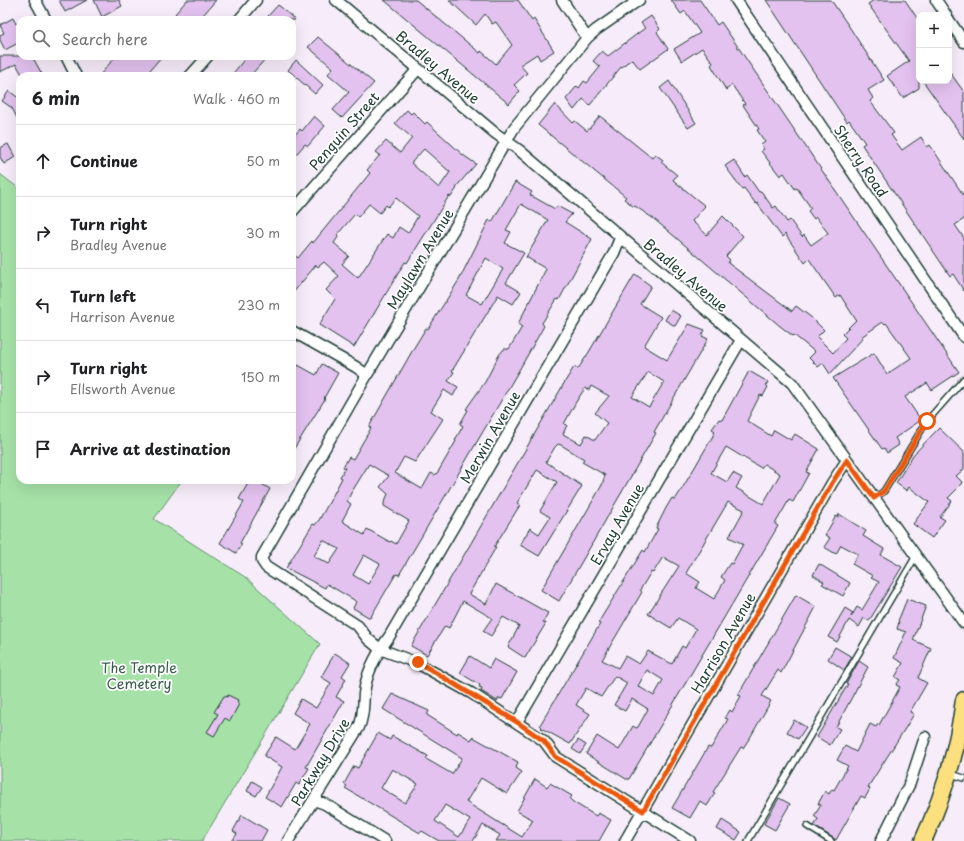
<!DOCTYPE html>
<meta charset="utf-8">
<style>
body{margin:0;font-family:"Playpen Sans",sans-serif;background:#f6f6f6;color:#202124}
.controls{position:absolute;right:12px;top:12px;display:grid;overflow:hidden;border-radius:8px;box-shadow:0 4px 16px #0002}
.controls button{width:36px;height:36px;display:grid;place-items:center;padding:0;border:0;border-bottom:1px solid #e0e0e0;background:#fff;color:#202124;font:20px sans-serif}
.stop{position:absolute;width:12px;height:12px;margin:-9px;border:3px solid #ea580c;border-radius:50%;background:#fff}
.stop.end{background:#ea580c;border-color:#fff;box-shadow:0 1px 4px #0008}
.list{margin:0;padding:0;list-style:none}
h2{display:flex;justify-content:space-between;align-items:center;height:52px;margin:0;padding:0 16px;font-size:17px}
h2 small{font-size:13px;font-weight:400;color:#757577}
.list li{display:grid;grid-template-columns:26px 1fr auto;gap:12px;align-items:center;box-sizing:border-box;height:72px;padding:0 16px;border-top:1px solid #e0e0e0}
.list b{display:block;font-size:15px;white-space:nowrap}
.list p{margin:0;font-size:13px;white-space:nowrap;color:#757577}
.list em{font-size:13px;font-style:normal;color:#757577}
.icon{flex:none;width:22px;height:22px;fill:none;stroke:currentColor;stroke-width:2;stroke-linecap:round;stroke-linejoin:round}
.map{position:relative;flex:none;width:964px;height:841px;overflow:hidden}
.search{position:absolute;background:#fff;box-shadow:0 4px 16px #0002;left:16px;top:16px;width:280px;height:44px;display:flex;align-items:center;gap:10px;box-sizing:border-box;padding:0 14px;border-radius:12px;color:#757577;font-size:15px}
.panel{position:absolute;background:#fff;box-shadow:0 4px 16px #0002;left:16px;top:72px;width:280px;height:412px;border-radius:12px}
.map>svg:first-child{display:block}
.green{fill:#a6e2a8;stroke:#62906e}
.building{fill:#e3c2ef;stroke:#1f3d34;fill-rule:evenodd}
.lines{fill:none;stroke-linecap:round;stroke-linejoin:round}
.lane-casing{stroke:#1f3d34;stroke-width:8}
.street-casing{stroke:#1f3d34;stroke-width:13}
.primary-casing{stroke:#1f3d34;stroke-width:19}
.lane{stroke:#fff;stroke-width:5}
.street{stroke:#fff;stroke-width:10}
.primary{stroke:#fce080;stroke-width:16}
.route{stroke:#ea580c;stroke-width:5}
.labels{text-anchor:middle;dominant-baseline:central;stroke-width:3.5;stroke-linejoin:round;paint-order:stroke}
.street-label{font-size:14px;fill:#1f3d34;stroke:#fff}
.park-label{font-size:14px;fill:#3a5e4b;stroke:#fff}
</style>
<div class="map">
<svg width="964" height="841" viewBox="0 0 964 841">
<rect width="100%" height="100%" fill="#f7edfa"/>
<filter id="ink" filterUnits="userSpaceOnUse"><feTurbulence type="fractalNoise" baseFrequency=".025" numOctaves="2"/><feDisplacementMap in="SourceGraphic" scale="8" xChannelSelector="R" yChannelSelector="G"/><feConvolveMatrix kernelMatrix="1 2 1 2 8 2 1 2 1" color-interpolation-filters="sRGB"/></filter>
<g filter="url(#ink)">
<path class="green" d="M0,174L17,187L20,192V480H182L154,519L245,577L320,644L202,841H0Z"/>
<path class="building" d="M59,0H87L65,12Z
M94,0H119L122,6L102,17Z
M187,0H216L199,20H183L175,14Z
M384,0H416L480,53L481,51L496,64L512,45L496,22L492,24L485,14L476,25L449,0H518L532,21L534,19L554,51L540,60L537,54L520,65L527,73L514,85L520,91L509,104Z
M671,0H700L717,25L721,22L959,372L932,390L927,383L905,397L921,420L895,438L899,445L887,453L884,448L882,449L833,378L874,353L887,374L911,358L886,323L885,324L883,322L861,337L863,338L830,374L823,363L818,367L809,358L815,352L794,335L793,336L780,326L654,219L635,206L634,207L624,199L626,197L538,125L555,104L573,123L575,121L587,131L600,116L652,158L655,154L663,160L661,162L677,175L673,180L705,206L692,221L707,235L723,216L743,236L726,256L730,260L728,263L792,311L796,306L812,318L824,330L817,337L833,353L846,338L842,334L856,320L840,295L836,298L809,259L805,263L785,234L782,237L757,203L756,204L744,188L742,189L725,166L734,160L745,177L747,175L759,192L761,191L773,208L776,206L787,222L790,220L802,237L804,235L811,245L828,233L816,217L814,219L808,211L811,208L797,188L795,189L784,173L780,176L761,151L764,149L761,145L765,142L757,130L759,129L743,105L745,104L732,85L726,90L711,65L713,63L702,48L682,61L674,49L700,33L685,11L681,14Z
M766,0H831L850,28L884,80L868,90L873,98L870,101L894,133L891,135L902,150L921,137L927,147L930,145L964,196V219L955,225L964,238V291L953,274L950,276L862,145L865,143L849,120L847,122Z
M874,0H905L919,21V88L903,98L887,76L909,61L868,4Z
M278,5L282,8L295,20H274L268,16Z
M651,16L660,29L657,32L668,49L640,69L632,59L621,67L590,105L583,99L574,110L566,99L577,86L579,88L584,81L587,83L600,67L593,61L602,51L608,56L645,28L641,23Z
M13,18L16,24L20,22V42L5,50L0,40V35L4,33L0,25Z
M318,37L374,83L342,118L333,110L349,92L328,74L333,68L308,47Z
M0,56H32L43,76H23L16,64L0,72Z
M116,56H162L145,76H99Z
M247,56H268L250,76H231Z
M296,60L323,85L315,94L288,70Z
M949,71L964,92V139L923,81H949Z
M669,81L696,123L688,128L660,88Z
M9,91L20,99V124L12,108L2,101Z
M407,110L411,114L413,112L425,124L427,122L463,155L476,164L456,187L457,188L451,197L449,196L407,263L405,262L354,347L319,325L335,299L326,290L339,276L324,262L318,267L316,265L292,294V253L298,258L312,241L313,243L370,173L367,170L380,155L376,152L386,141L400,153L412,138L395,123ZM424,149L450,172L439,188L411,163ZM396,198L418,216L408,233L399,227L393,238L387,234L358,278L342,264L349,256L334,243L339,236L337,235L355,214L358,217L369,204L380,213L386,205L388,207Z
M314,116L325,126L308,146L305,144L292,159V138L300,129L302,131Z
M8,144L15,157L4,164L0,157V148Z
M515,182L532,192L530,195L555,209L557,206L572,214L565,222L592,239L559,300L557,299L542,323L544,326L522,365L399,575L396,574L370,618L353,608L356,602L354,600L327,584L325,588L286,568L313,524L315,525L319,520L331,499L342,478L340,477L345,468L343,467L349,457L353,459L371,428L369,427L415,346L426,328L428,329L459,280L489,220L492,222ZM521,204L548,220L526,257L546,269L518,324L522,327L509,349H504L499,355L485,382L466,409L468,410L460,424L463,426L455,440L456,441L438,472L435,475L431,473L422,489L395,473L404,457L415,462L443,419L431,411L444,390L453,396L458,387L448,381L454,372L452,371L498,295L513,304L521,292L506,283L524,253L505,243L511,232L506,230ZM486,258L503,269L482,304L466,295ZM369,464L389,476L380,487L388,494L384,503V506L409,521L396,544L391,541L390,542L367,529L364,535L342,521L351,504L347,501L351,493ZM323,540L339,549L329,564L314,556ZM364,555L380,564L368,584L353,575Z
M635,274L651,286L640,304L661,317L644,346L667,360L689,324L705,330L702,336L708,339L654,432L656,433L634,471L559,601L541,590L602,485L605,475L582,462L584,459L561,445L558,444L555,447L546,462L582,486L539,556L520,545L530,528L539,534L550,517L540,511L557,482L537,470L517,503L520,505L494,547H496L469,594L486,604L496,584L548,613L543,622L546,623L525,658L508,647L519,626L503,617L491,636L483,631L492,618L463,601L449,628L445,626L427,655L411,646L566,380L574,367L578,369L589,352ZM648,372L664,382L649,407L632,397ZM591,386L609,396L595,413L607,423L595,440L586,435L581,444L563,434L567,425L564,424L576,402L585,388L589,390Z
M671,310L681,316L675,326L665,320Z
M322,364L338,373L324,398L325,399L292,452V376L298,365L316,375Z
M749,371L768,382L766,385L768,387L763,396L760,395L747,421L771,436L774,430L791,440L795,434L819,449L806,472L809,473L793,502L789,500L775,524L778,526L764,550L629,779H626L586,754L597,736L619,750L633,726L636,728L638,727L648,709L632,699L625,711L614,705L627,683L615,676L601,697L586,688L576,705L590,714L570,744L541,728L542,727L540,725L600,624L598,623L643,550L645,552L658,529L656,528L666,508L672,498L675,500L689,477L713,436L715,431L712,429L719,419L722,420ZM726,447L761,468L764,464L780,474L763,504L736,488L742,478L733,473L727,482L711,473ZM728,502L744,510L729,537L743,544L732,564L730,563L721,577L725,580L714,599L696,588L700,582L686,573ZM663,557L679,566L648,614L671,628L678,618L696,629L685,648L682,646L672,664L648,651L639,664L625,656L618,668L602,660L642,592L640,590L651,572L653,573ZM647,670L663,680L654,696L638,686Z
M939,428L964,452V469L956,476L963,483L948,498L952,501L940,517L945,520L932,538L913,524L929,502L909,487L907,491L896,483L913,455Z
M250,480H255L270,489L240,543L242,544L236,553L220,543L244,502L239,499Z
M839,514L866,531L863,536L884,549L881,555L902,567L869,621L864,618L859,627L849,620L837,642L828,637L845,608L853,613L851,617L857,607L862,610L879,582L871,578L873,576L852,564L858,554L841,545L836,554L824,547L830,538L825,535L836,516L838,517Z
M819,564L850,583L843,596L822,584L824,582L813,575Z
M796,595L816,607L781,673L778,670L762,696L771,701L751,736L743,748L741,747L713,792L715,793L707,806L700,801L690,818L672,808L708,747L711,748L728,719L725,718L730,710L732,712L741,696L738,695Z
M907,599L926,606L913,640L931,648L918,678L927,683L910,712L914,714L906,727L868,787L870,789L865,798L861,796L836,840L814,826L818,819L814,816L821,805L818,804L825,791L829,794L832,789L834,790L848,766L837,760L845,746L856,752L870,724L876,727L878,724L879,725L900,687L896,685L900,680L895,677L903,663L894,658L906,632L897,629L899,622L898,621Z
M835,647L852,657L844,670L828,659Z
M335,653L350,663L342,676L346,679L336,697L344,701L306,767L309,768L299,785L296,783L282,807L265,797L282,767L264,756L276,737L295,749L310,724L293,713L301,699L316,708L331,683L321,677Z
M470,656L489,668L494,659L517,672L502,699L499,698L497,701L481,691L482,688L479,687L480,685L460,673Z
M859,661L868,667L836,727L840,729L830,745L817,737L848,684H846Z
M392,694L429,711L427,715L457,734L458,732L471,740L473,737L518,762L516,768L522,772L507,794L481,778L466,802L522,837L533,820L517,811L535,779L547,787L550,783L572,796L570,799L573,802L596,816L598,813L611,820L599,841H496L500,835L483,825L473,841H439L422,831L420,833L345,788L347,786L344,784L354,766L358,768L378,733L390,740L392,736L428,756L426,759L452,774L462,758L383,709ZM392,769L418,784L405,803L381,788ZM445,805L470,820L459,837L435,821Z
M228,695L238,700L237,703L239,704L230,721L225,718L214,736L207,732L218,714L214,712L224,696L227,697Z
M794,720L806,727L798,739L787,732Z
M578,740L586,745L580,754L572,749Z
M252,781L262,787L256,796L247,791Z
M779,798L790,804L775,830L764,824Z
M242,815L267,830L261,841H232L237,834L233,831Z
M722,820L741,832L736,840L717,829Z"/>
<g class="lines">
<g class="lane-casing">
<path id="lane" d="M874,499L884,491L927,421L964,379
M951,774L964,778
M807,826L831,841
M748,841L916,556"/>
</g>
<g class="street-casing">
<path id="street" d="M35,0L46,20
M336,0L495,133L519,150L792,383L964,623
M562,0L587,38
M639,0L596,30L587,38L514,128L367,375L262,557V561L266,567L358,626L368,639L380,649L417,663L471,693L537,736L544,741L556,757L690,841
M736,0L964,337
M936,0L946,15
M239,20L256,0
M949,20L964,42
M66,56L76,76
M190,76L208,56
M292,212L418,69
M292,331L356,367L367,375
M517,722L741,340
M314,800L325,804L385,841
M288,841L359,727C364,716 363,705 364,694C366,673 377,653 389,637L614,253L620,238
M625,841L832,483L847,460
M881,841L910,783L925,737"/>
</g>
<g class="primary-casing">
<path id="primary" d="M923,841C943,797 958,748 964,700"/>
</g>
<use href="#lane" class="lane"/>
<use href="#street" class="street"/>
<use href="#primary" class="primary"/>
</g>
</g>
<g class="lines" filter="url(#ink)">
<path class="route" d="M418,662L517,722L544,741L556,757L643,811L832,483L847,460L874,498L884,491L927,421"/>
</g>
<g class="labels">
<g class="street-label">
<text transform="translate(438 67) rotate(40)">Bradley Avenue</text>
<text transform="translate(344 131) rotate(-49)">Penguin Street</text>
<text transform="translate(861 161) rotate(56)">Sherry Road</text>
<text transform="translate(420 259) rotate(-59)">Maylawn Avenue</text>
<text transform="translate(686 275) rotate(40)">Bradley Avenue</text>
<text transform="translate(490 437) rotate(-60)">Merwin Avenue</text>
<text transform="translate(617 524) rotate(-60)">Ervay Avenue</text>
<text transform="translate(723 643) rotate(-60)">Harrison Avenue</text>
<text transform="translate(320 762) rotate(-59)">Parkway Drive</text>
</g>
<g class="park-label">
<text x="139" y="667">The Temple<tspan x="139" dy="16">Cemetery</tspan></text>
</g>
</g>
</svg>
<div class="controls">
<button>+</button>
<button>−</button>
</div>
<div class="stop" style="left:927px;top:421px"></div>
<div class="stop end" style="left:418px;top:662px"></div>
<div class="search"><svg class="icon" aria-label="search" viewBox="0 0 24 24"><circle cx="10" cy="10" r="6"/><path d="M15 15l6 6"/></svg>Search here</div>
<section class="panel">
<h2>6 min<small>Walk · 460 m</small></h2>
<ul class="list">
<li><svg class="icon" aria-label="ahead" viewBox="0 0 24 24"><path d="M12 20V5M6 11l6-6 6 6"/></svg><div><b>Continue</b></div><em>50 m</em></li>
<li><svg class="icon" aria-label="right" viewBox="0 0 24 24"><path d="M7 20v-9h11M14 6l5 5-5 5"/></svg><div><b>Turn right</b><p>Bradley Avenue</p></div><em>30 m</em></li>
<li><svg class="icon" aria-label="left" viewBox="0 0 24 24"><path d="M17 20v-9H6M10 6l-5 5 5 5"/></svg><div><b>Turn left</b><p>Harrison Avenue</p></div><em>230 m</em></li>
<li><svg class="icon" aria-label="right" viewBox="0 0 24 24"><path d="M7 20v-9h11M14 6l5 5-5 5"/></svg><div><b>Turn right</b><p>Ellsworth Avenue</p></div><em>150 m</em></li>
<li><svg class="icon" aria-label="arrive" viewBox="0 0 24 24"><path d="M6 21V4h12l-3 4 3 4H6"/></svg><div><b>Arrive at destination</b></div></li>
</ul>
</section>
</div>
